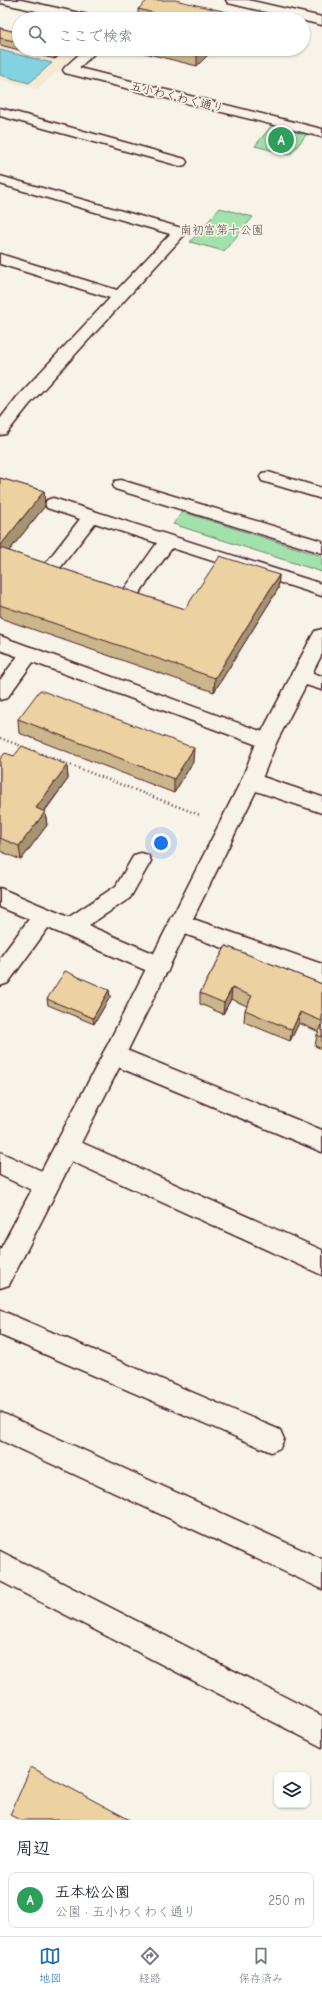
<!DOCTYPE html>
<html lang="ja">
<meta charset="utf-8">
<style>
body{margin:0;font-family:"Comic Neue","Klee One",sans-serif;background:#f6f6f7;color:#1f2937}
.controls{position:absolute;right:12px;bottom:12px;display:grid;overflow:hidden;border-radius:8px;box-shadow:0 1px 3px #0004}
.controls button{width:36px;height:36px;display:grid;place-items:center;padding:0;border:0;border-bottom:1px solid #e0e1e3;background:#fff;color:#1f2937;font:20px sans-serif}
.you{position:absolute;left:161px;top:843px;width:14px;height:14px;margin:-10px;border:3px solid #fff;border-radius:50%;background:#1a73e8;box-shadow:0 0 0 6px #1a73e833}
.badge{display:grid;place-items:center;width:26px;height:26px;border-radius:50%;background:#1f6fb2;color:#fff;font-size:13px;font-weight:700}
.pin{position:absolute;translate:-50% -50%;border:2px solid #fff;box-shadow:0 1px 4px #0006}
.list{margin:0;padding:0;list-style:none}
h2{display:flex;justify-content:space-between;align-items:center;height:52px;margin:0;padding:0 16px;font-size:17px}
h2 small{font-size:13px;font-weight:400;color:#747a83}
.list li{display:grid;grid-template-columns:26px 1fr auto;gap:12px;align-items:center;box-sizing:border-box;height:56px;margin:0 8px 8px;padding:0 8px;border:1px solid #e0e1e3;border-radius:8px}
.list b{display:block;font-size:15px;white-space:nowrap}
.list p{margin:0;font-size:13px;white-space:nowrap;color:#747a83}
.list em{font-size:13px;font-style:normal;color:#747a83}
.icon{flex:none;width:22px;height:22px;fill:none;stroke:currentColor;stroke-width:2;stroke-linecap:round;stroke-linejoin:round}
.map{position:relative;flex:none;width:322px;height:1820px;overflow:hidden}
.search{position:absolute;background:#fff;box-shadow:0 1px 3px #0004;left:12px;right:12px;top:12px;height:44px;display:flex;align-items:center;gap:10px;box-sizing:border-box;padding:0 14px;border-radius:22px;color:#747a83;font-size:15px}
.sheet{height:116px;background:#fff}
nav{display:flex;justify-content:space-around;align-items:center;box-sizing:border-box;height:56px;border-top:1px solid #e0e1e3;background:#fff;font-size:11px;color:#747a83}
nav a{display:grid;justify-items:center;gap:2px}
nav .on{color:#1f6fb2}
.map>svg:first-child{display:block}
.built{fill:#f4e9d3}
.green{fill:#a1e2ac;stroke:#76806c}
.water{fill:#82d2df;stroke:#6c8a97}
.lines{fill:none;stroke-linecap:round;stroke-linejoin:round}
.service-casing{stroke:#4a1f2b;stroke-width:3}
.minor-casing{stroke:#4a1f2b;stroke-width:3}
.tertiary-casing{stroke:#4a1f2b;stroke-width:3}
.path{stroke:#4a1f2b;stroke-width:2.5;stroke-dasharray:1 3;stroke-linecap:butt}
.service{fill:#f7f3e8;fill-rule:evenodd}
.minor{fill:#f7f3e8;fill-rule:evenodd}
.tertiary{fill:#f7f3e8;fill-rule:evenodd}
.wall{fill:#cbb58a;stroke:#4a1f2b}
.shaded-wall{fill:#a59371;stroke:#4a1f2b}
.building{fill:#ecd2a1;stroke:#4a1f2b}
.labels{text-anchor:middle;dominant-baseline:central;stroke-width:3.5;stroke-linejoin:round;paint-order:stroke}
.far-street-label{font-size:12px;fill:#4a1f2b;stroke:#f7f3e8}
.far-park-label{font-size:12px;fill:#60504b;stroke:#f7f3e8}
</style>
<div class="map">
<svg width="322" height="1820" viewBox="0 0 322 1820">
<rect width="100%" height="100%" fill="#f7f3e8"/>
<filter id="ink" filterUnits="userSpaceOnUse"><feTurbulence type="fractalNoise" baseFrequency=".025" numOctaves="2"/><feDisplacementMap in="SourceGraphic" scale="8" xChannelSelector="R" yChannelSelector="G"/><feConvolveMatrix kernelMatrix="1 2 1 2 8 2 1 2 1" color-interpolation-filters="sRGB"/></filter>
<g filter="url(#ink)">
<path class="built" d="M0,33L19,49H66L79,52L38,89L0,80Z"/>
<path class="green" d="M272,125L307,134L290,155L255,146Z
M220,208L253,217L224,251L190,242Z
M183,512L322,556V572L173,524Z"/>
<path class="water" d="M0,50L52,63L29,83L0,75Z"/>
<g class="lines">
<g class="service-casing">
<path id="service" d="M268,472L322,488V499L262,481L260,477L262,473Z
M121,480L322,541V553L115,489L113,485L115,481Z
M53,498L322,584V596L172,548L135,599L129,601L123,599L120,595L123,591L157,543L95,523L57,572L51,574L45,572L42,568L45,564L80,519L47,508L45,504L47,500Z
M30,647L37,649L39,654L7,698L0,700V680L23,649Z
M141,853L148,855L151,861L130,898L77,933L70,936L63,933L59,927L63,921L116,886L134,855Z
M0,1310L280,1430L284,1439L280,1448L271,1452L0,1335Z"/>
</g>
<g class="minor-casing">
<path id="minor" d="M0,0H21L93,16L95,19H72L1,3Z
M226,0H248L322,17V25L228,3Z
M85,49H99L79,68L322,129V137L65,73L63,70L65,67Z
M0,108L185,159L187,162L185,165L180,166L0,116Z
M0,176L185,229L187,232L29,405L6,434L0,435V419L17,397L110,298L0,264V254L117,290L170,234L0,184Z
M0,636L274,736L277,741L274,746L267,749L260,746L0,650Z
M300,669L322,676V690L293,681L290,676L293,671Z
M251,773L322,797V813L244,787L241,781L244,775Z
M0,888L167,959L170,966L167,973L159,976L48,928L8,983L0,986V958L29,919L0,907Z
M179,914L322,964V984L171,929L168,923L171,917Z
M114,1045L322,1130V1152L106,1062L102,1055L106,1048Z
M67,1136L322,1250V1275L58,1155L55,1147L58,1139Z
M0,1152L55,1177L58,1185L55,1193L46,1197L0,1175Z
M0,1412L322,1559V1589L0,1440Z
M0,1551L322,1716V1747L0,1581Z"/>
</g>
<g class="tertiary-casing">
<path id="tertiary" d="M322,629V654L277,741L261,781L122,1062L9,1285L0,1288V1250L106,1048L241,781L257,741L312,636L315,631Z"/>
</g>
<path class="path" d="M0,738L200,815"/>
<use href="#service" class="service"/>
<use href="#minor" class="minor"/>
<use href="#tertiary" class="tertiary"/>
</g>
<path class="wall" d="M138,9L231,19H138Z
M0,28L19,33V49H64V51L55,59L0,45Z
M129,49H211V52L197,66Z
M0,478L44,491L45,506L9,551L185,609L279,575L278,589L214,692L0,618Z
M18,719L193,762L174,793L19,733Z
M14,756L67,765L68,779L45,811L47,825L21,860L0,851V759Z
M226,946L322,984V1049L315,1046L317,1035L319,1032L299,1023L290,1041L244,1022L245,1010L247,1006L231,999L223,1014L200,1004V993Z
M109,990L110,997L94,1024L48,1005L47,999Z"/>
<path class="shaded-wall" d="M231,13V19H225Z
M57,49H64V51L55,59L54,52Z
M200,49H211V52L197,66V52Z
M44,491L45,506L0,562V546Z
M279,575L278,589L214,692L215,678Z
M194,748L193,762L174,793V779Z
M67,765L68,779L37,821L36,808Z
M45,812L47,825L21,860L19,846Z
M232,988L231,999L223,1014L224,1003Z
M109,990L110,997L94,1024L93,1018Z
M300,1012L299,1023L290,1041L292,1030Z"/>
<path class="building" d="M148,0H175L231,13L225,19H178L138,9Z
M0,28L19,33V42L0,38Z
M45,49H57L54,52Z
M186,49H200L197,52Z
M0,478L44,491L0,546Z
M0,548L185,609L220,556L279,575L215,678L0,605Z
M40,690L194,748L174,779L18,719Z
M22,746L67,765L36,808L45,812L19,846L0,838V759L5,753L14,756Z
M226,946L322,984V1021L300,1012L292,1030L245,1010L252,996L232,988L224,1003L200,993Z
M65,971L109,990L93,1018L47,999Z
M322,1025V1037L317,1035Z
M31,1767L130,1820H20L10,1815Z"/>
</g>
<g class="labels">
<g class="far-street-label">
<text transform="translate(177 97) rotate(14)">五小わくわく通り</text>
</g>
<g class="far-park-label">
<text x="222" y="230">南初富第十公園</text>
</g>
</g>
</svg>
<div class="controls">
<button><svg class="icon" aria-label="layers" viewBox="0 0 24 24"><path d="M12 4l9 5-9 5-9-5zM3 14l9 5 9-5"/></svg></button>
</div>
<div class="you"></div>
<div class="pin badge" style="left:281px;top:140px;background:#2e9e5b">A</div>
<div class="search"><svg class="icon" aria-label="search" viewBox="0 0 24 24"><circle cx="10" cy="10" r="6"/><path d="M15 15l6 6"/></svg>ここで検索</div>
</div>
<section class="sheet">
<h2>周辺<small></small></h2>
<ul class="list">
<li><span class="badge" style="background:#2e9e5b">A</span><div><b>五本松公園</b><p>公園 · 五小わくわく通り</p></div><em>250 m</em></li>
</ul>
</section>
<nav>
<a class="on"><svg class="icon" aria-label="map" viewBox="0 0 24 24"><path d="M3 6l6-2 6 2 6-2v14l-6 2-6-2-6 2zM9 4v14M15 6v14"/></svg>地図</a>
<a><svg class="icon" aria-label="directions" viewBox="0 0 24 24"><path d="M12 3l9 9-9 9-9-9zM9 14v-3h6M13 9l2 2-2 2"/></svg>経路</a>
<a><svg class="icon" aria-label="saved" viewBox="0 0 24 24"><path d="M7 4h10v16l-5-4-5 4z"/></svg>保存済み</a>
</nav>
